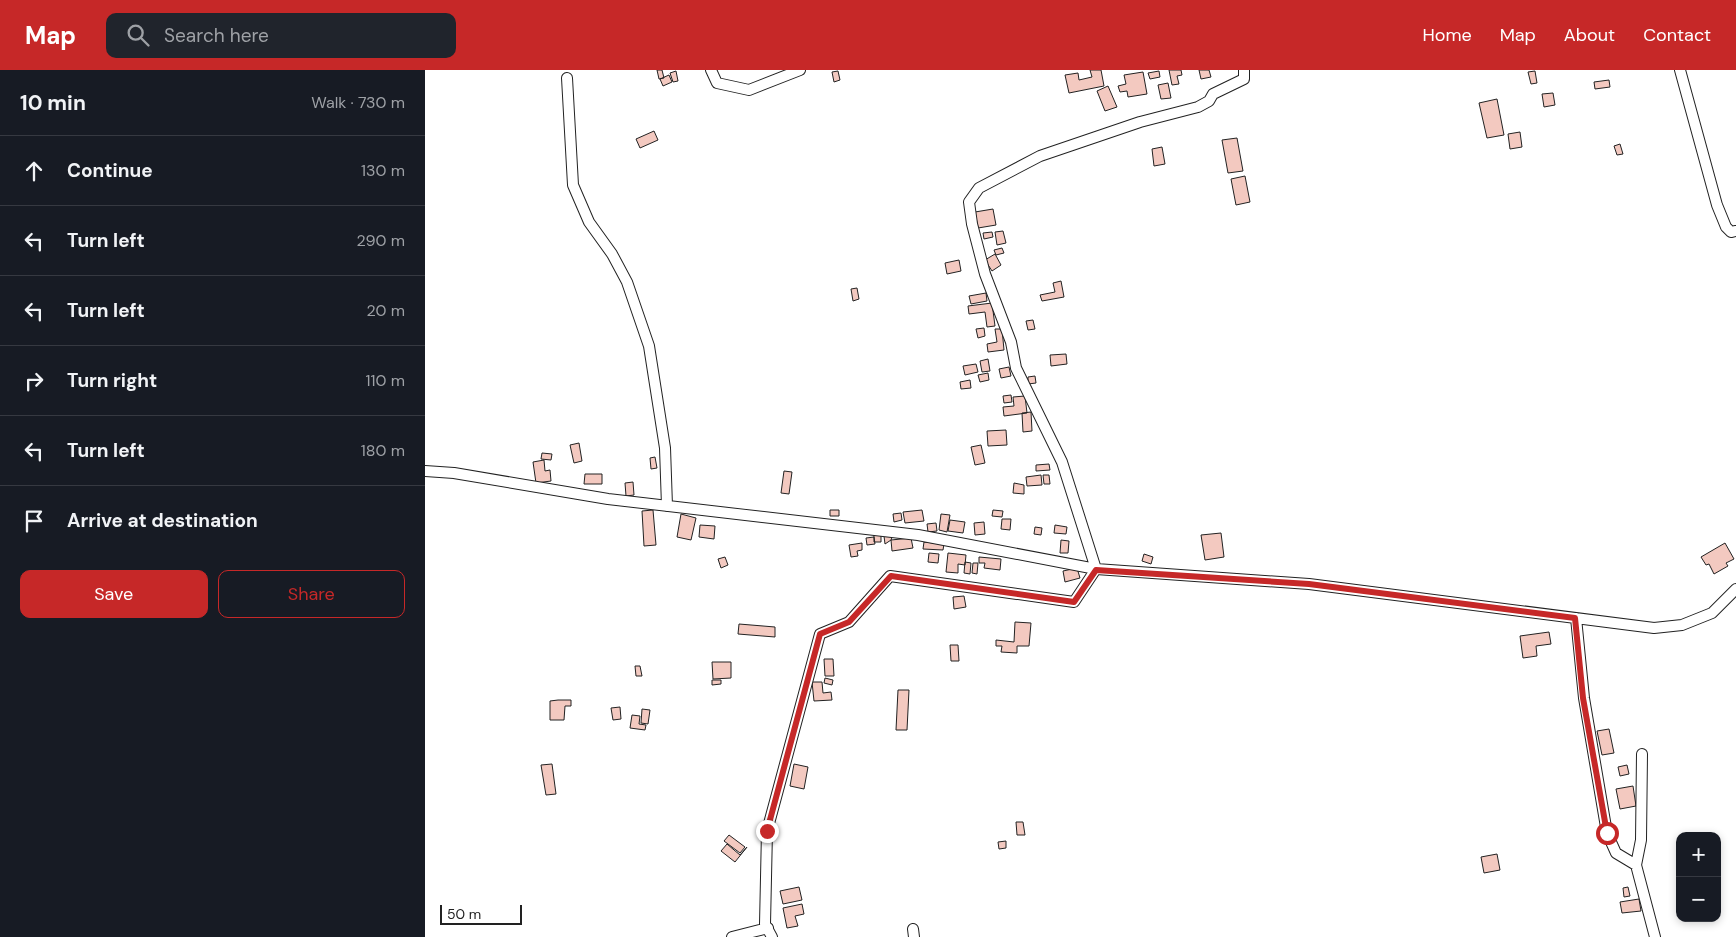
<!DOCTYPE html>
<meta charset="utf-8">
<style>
body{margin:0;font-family:"DM Sans",sans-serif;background:#20242c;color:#f1f3f6}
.controls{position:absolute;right:15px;bottom:15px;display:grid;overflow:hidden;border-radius:10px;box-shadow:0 2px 8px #0003}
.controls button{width:45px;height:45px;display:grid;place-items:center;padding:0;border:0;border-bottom:1px solid #363941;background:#171b24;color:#f1f3f6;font:25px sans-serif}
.scale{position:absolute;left:15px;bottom:12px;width:82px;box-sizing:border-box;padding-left:5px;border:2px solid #222;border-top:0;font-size:14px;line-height:18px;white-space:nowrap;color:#222;-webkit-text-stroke:4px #fff;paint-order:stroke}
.stop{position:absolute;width:15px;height:15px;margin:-11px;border:4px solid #c62828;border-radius:50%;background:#fff}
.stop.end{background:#c62828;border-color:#fff;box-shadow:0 1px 5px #0008}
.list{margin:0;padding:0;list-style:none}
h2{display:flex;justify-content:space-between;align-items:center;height:65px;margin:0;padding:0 20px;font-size:21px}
h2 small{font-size:16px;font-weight:400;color:#9ea1a6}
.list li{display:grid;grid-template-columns:32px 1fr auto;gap:15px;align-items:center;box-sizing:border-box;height:70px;padding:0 20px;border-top:1px solid #363941}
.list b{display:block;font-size:19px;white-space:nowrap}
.list em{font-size:16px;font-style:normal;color:#9ea1a6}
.actions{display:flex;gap:10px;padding:15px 20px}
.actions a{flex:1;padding:11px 0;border:1px solid #c62828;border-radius:10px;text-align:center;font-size:18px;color:#c62828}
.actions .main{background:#c62828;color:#fff}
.icon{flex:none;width:28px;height:28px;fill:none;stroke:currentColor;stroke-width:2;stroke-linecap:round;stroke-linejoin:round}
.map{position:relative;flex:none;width:1311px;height:867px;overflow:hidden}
header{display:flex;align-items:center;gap:30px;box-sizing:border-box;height:70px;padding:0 25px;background:#c62828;color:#fff}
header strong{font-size:24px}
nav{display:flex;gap:28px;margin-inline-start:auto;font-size:18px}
.search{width:350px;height:45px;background:#20242c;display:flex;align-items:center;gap:12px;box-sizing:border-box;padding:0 18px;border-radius:10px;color:#9ea1a6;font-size:19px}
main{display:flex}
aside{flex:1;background:#171b24}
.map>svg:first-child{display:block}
.building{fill:#f3c9c0;stroke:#222}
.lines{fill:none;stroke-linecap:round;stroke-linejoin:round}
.minor-casing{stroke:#222;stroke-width:12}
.minor{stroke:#fff;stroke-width:10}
.route{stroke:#c62828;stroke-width:6}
</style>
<header>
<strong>Map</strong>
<div class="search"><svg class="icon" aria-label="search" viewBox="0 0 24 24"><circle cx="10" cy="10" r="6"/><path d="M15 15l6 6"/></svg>Search here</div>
<nav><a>Home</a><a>Map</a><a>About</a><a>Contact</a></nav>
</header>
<main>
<aside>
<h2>10 min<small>Walk · 730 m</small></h2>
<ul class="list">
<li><svg class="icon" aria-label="ahead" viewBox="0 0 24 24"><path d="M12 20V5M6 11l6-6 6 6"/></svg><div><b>Continue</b></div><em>130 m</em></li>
<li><svg class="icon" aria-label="left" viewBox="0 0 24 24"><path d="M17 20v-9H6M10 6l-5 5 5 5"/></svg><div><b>Turn left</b></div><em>290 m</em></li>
<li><svg class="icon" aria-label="left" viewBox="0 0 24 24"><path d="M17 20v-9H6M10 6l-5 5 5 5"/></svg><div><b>Turn left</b></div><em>20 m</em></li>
<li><svg class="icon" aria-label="right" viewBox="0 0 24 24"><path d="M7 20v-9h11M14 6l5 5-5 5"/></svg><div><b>Turn right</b></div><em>110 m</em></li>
<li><svg class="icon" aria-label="left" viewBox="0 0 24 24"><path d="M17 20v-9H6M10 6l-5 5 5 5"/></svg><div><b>Turn left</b></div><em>180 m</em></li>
<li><svg class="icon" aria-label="arrive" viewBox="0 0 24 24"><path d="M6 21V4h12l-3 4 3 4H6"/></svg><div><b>Arrive at destination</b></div></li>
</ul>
<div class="actions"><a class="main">Save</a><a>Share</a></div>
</aside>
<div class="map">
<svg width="1311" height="867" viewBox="0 0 1311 867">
<rect width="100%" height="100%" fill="#fff"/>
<path class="building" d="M232,0H237L239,8L234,9Z
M665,0H676L679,16L644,23L640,5L653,3L654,10L667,7Z
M744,0H756L757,5L752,6L754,14L747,15Z
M774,0H784L786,7L776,9Z
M251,1L253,11L248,12L245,3Z
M413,1L415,10L409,12L407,2Z
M734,1L735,7L725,9L723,3Z
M1110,1L1112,13L1106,14L1103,2Z
M718,2L722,24L703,27L702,21L695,22L693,16L701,14L699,5Z
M244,5L247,12L238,16L235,9Z
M1184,10L1185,17L1170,19L1169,12Z
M743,13L746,28L736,29L733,15Z
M683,16L692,37L680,41L672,21Z
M1128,23L1130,35L1119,37L1117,24Z
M1072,29L1079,65L1062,68L1054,33Z
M229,61L233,70L215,78L211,69Z
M1095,62L1097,77L1085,79L1083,64Z
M812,68L818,101L803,103L797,70Z
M1195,74L1198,84L1192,85L1189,76Z
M737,77L740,94L729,96L727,79Z
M820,106L825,132L811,135L806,109Z
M568,139L571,155L553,158L550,142Z
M578,161L581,173L572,175L570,162Z
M567,162L568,167L559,169L558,163Z
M577,178L579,183L571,185L569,180Z
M570,184L576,195L567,201L560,190Z
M534,190L536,201L522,204L520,193Z
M636,211L639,227L617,231L615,225L630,222L628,213Z
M432,218L434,229L428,231L426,219Z
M561,223L562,231L546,234L544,226Z
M567,233L570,256L562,257L560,242L544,244L543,236Z
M608,250L610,259L603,260L601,251Z
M559,258L560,266L553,268L551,259Z
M570,259H577L579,280L563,282L562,274L572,272Z
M641,284L642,294L626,296L625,285Z
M563,289L565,301L557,302L555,291Z
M551,294L553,302L540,305L538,296Z
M584,297L586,306L576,308L574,299Z
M563,303L564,310L555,312L553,305Z
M610,306L611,313L603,314V307Z
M545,310L546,318L536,319L535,312Z
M586,325L587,332L579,333L578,326Z
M600,326L602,343L579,346L578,337L589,336L588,327Z
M606,342L607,361L598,362L597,343Z
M581,360L582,375L563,376L562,361Z
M154,373L157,391L149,393L145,375Z
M556,375L560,393L550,395L546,377Z
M117,383L127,384L126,390L116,389Z
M230,387L232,398L226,399L225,388Z
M119,390L120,401L125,400L126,411L111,413L108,392Z
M624,394L625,400L611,401V395Z
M359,401L367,402L364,424L356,423Z
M160,404H177V414H159Z
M616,405L617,415L602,416L601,407Z
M618,405H624L625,414H619Z
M208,412L209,425L201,426L200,413Z
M589,413L599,415V424L588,423Z
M228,440L231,475L219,476L217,441Z
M405,440H414V446H405Z
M497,440L499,451L480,453L478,442Z
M568,440L578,441L577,447L567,446Z
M476,443L477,450L469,452L468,444Z
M256,444L271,448L266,470L252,467Z
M516,444L525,445L522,462L514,460Z
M577,449H586L585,460L576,459Z
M525,450L540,452L538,463L523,461Z
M559,452L560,464L550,465L549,453Z
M511,453L512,461L503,462L502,454Z
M275,455L290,456L289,469L274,467Z
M630,455L642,457L641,464L629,463Z
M610,457L617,458L616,465L609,464Z
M796,463L799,487L780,490L776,465Z
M449,465H456V472H449Z
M468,465L466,470L460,474L459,466Z
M449,467L450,474L442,475L441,468Z
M486,468L488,478L467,481L466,470Z
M636,470L644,471L643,483H635Z
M499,472L519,474L518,480L498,479Z
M437,473V480L432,481L433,486L426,487L424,475Z
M1300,473L1309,489L1301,493L1303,496L1289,504L1284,494L1281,495L1276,487Z
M504,483L514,484L513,493L503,492Z
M523,483L541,485L540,495L533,494V503L521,502Z
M719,484L728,487L726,494L717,491Z
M300,487L303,495L296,498L293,489Z
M554,487L576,489L575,500L559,498L560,493H554Z
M540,492L546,493L545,504L539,503Z
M548,493H553L552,504L547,503Z
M652,498L655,508L640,512L638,501Z
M539,526L541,537L529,539L528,527Z
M590,552L606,553L604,576H592V583L576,582L577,576H571V570L589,572Z
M314,554L350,557V567L313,564Z
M1124,562L1126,574L1111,576L1112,586L1098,588L1095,566Z
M525,575H533L534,591H526Z
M399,589H408L409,606H400Z
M287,592H306V608L288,609Z
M210,596H215L217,606H211Z
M400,608L408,610L407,615L399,613Z
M287,610H296V614L287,615Z
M387,612H397L398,623L406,622L407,630L389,631Z
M473,620H484L482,660H471Z
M133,630H146V636H140L139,650H125V631Z
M195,637L196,649L188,650L186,638Z
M217,639L225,640L223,654L216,653Z
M207,645L215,646L214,654L221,655L220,660L205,658Z
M1184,659L1189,683L1177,685L1172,661Z
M127,694L131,724L121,725L116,695Z
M369,694L383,697L379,719L365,716Z
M1202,695L1204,704L1195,706L1193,697Z
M1208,716L1211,736L1195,739L1191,719Z
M591,752H598L600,765H592Z
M304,765L320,777L315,783L299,771Z
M581,771V778L574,779L573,772Z
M302,774L315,785L322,777L310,792L296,781Z
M1072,784L1075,800L1059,803L1056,787Z
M374,817L377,830L358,834L355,821Z
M1203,817L1205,826L1199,827L1198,818Z
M1214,829L1216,841L1197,843L1195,832Z
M377,834L379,844L370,846L373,856L362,858L358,838Z"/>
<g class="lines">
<g class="minor-casing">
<path id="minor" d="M286,0L292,13L324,20L375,0
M1255,0L1292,135L1301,157L1306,162L1311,161
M142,8L148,115L164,152L187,184L202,212L224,276L240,378L242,436
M0,401L29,403L183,429L493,465L671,499L884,514L1229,558L1257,555L1287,543L1311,519
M1151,548L1159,628L1182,763L1191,783L1211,795
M1217,684L1216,770L1211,795L1230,867
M488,859L489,867
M307,867L343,858
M347,867L340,854L342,761L395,564L424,552L465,506L649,532L671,499L637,392L591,298L586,272L560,204L547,154L544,132L554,118L615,86L715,52L773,37L784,31L788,24L819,9V0"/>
</g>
<use href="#minor" class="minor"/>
</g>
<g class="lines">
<path class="route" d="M342,761L395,564L424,552L466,506L649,532L671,500L884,514L1150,548L1158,628L1182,763"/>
</g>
</svg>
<div class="controls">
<button>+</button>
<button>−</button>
</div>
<div class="scale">50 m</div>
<div class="stop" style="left:1182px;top:763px"></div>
<div class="stop end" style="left:342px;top:761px"></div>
</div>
</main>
